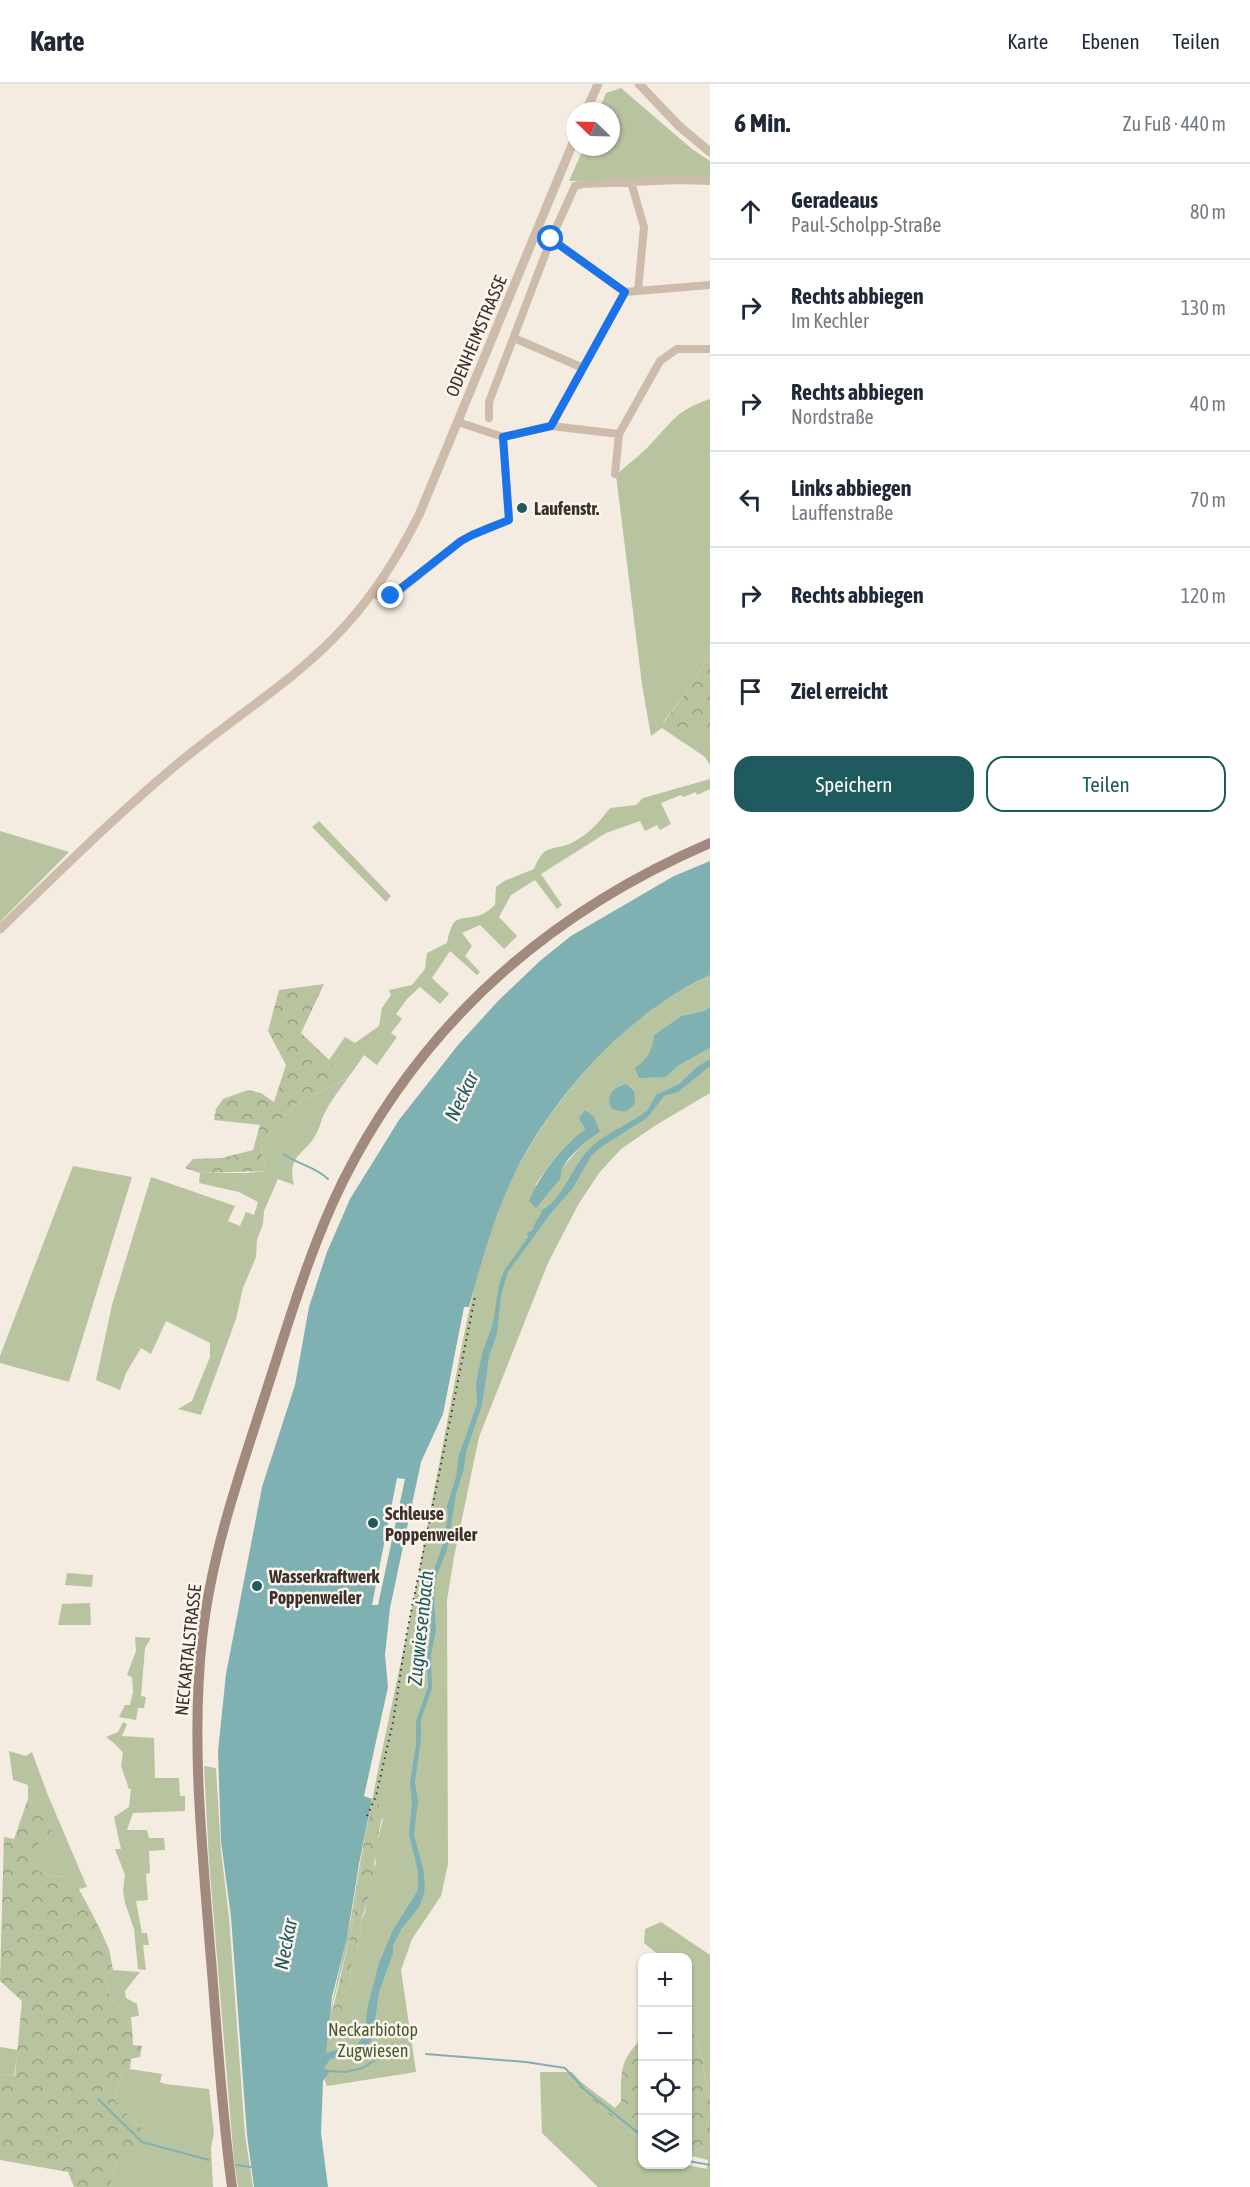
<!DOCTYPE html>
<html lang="de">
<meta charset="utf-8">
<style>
body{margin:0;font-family:"Asap Condensed",sans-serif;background:#f6f6f7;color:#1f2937}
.controls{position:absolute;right:18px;bottom:18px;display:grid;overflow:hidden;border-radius:12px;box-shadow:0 2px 4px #0004}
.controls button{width:54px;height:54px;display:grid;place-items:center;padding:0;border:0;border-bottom:2px solid #e0e1e3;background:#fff;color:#1f2937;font:30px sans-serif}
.compass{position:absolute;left:566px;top:18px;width:54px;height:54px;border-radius:50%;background:#fff;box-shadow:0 2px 4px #0004;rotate:293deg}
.stop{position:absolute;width:18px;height:18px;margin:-14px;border:4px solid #1a73e8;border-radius:50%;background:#fff}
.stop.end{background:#1a73e8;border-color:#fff;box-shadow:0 2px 6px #0008}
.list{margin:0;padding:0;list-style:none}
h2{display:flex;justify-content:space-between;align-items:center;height:78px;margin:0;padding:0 24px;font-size:26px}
h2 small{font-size:20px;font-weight:400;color:#747a83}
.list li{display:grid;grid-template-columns:39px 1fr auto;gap:18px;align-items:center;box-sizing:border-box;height:96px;padding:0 24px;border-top:2px solid #e0e1e3}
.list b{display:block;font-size:22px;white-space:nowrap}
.list p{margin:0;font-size:20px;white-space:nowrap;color:#747a83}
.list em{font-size:20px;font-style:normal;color:#747a83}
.actions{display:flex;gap:12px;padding:18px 24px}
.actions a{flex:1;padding:14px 0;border:2px solid #1f5a5e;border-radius:18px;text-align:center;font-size:21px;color:#1f5a5e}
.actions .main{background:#1f5a5e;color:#fff}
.icon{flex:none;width:33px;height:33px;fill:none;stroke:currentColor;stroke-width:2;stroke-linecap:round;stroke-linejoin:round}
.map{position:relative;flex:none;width:710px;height:2103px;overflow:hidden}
header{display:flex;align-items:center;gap:36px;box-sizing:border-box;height:84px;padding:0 30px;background:#fff;border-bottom:2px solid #e0e1e3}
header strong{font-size:28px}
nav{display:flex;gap:33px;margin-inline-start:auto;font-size:21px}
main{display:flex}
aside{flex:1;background:#fff}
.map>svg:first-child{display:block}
.green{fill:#b8c4a0;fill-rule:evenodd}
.forest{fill:url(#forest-crowns)}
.water{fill:#7fb0b2;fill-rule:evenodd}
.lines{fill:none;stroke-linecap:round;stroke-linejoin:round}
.stream{stroke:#7fb0b2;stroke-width:2}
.minor{stroke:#cdbbac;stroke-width:8}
.tertiary{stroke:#cdbbac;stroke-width:9}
.secondary{stroke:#a18a7d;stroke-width:10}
.rail{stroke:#3b302b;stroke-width:2;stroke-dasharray:1.5 4.5;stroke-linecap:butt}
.route{stroke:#1a73e8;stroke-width:8}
.poi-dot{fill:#1f5a5e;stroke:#fbf5ee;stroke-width:2}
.labels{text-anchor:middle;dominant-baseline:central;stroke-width:5;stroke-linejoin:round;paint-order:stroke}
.street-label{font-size:18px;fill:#3b302b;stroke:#fbf5ee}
.poi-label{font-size:18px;font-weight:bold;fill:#3b302b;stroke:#fbf5ee;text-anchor:start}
.park-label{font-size:18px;fill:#4a5a2e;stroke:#fbf5ee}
.water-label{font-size:20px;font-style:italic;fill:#1f5a5e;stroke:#fbf5ee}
</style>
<header>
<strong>Karte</strong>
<nav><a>Karte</a><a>Ebenen</a><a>Teilen</a></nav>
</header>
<main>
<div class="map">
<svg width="710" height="2103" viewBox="0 0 710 2103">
<defs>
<pattern id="forest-crowns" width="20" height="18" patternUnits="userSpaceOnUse" patternTransform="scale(1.5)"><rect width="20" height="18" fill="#b8c4a0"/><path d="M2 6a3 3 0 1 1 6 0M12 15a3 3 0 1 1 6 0" fill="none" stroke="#97a083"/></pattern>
</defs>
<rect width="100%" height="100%" fill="#f4ebe1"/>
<path class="green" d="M621,4L692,65L710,77V94L569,97L584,63H611V27H599L606,9Z
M710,315V569L689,605L663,638L705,653L710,649V681L705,673L662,644L651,652L642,600L616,391C627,381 638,373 648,363C671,339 676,326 710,315Z
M710,695V705L697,711L696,708L683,713L681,711L661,719L671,740L660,746L657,741L645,747L640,737L606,749L541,790L562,821L557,825L535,796L511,811L499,833L517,852L504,865L480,841L462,849L472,862L465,872L480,888L477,891L450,867L432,894L449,910L440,920L420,903L407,915L396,930L402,935L391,949L397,953L377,981L364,971C351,991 335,1009 324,1030C321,1036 320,1043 317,1048C307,1071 286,1069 294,1101L278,1095L264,1127L263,1140L257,1156L256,1173L243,1204L236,1235L201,1331L178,1325L192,1317L210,1273V1259L166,1237L151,1270L141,1264L126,1289L120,1306L96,1296L112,1221L151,1093L235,1122L228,1137L240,1142L246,1128L254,1131L258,1118L239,1108L199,1099L200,1089H248L267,1087L261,1067L262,1058L281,1036L297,1019L348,994L329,976L345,953L355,959L379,942L382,924L391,911L389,906L412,901L425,885L427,869L447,859C454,825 460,839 483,830C487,828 491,824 495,821L496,803L504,797L534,785C545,756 555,769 575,757C590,749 599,738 610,724L636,721L643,714Z
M319,737L391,812L386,818L312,743Z
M0,747L69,768L0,838Z
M710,891V923L704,927L681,932L654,951L653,965L646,976L666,993L678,982L710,964V1009L656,1041L621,1065L599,1089L578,1121L548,1179L479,1353L454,1473L447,1516L448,1780L441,1812L412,1855L401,1886L416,1988L327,2002C313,1979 346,1865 351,1834C365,1741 386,1650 405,1558C416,1508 424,1457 434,1407C442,1365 450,1323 458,1281C469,1226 480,1168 502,1116C542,1025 619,933 710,891ZM585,1027L600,1048L583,1060L562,1084L535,1102C549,1079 564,1062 585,1045L580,1034ZM371,1730L383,1735L374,1771L376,1779L372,1790L365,1829L360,1837L362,1846L358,1855V1863L351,1882L350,1900L342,1910L331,1942L333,1919L351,1848L358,1796L364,1773L363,1763Z
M73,1082L132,1093L69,1298L0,1279V1272Z
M67,1489L93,1491L92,1503L65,1501Z
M90,1519L91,1541H58L62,1520Z
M135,1553L151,1554L145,1564L141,1612L146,1613L144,1624H138L136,1636L119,1633L125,1621H130L133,1608L132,1593L127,1591L136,1567Z
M123,1638L127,1640L122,1652L154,1654L155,1694H179L180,1712H185V1727L133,1729L127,1746H147L149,1754H164L165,1766L149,1767L150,1789L146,1790L148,1816L136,1817L142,1849H147L149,1861H143L146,1886L138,1885L134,1845L125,1819L123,1807L125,1791L115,1765H121L114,1733L129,1723L131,1705H129L121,1682L123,1669L115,1660L106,1653L118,1648Z
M9,1667L26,1672L32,1668L47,1709L87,1803L79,1805L69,1792C53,1794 37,1790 28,1775C31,1763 36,1759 48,1755L44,1730L28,1715V1701L13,1696Z
M204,1682L216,1684L221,1767L229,1833L245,2051L253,2103H238L234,2077L209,1777Z
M661,1838L710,1871V2009L707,2007L702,1972L690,1940H688V1874L661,1873L644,1859L645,1845Z
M113,1886L140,1888L125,1907L126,1914L137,1920L139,1932L131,1933L132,1943L108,1908L105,1892Z
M0,1963L18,1966L14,1992L0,1990Z
M130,1985L162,1990L160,1998L165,2000L209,2005L214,2049L211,2064L213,2103H110L117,2078L140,2043L114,2015L123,1987Z
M540,1988H565C588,2014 614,2036 642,2056V2080L687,2081L707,2085L708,2076L688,2071L710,2058V2103H598L542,2049Z"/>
<path class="forest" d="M710,569V649L705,653L663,639L689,605Z
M324,900L301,949L348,994L297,1019L281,1036L262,1058L261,1067L267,1087L200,1089L185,1084L193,1075L222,1074L253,1066L260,1041L214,1036L216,1025L223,1015L248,1006L261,1009L274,1018L286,981L268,947L279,906Z
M28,1715L44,1730L52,1748L48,1755C37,1759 31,1763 29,1776C37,1790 53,1794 69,1792L79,1805L100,1845L109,1865L113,1886L105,1892L108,1908L132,1943L133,1961L142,1962L140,1973L131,1975L130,1985L123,1987L114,2015L140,2043L152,2053L117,2078L110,2103H74L68,2088L0,2076V1990L15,1992L22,1917L0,1897L4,1753L14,1755Z
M378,1720L383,1723C383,1737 376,1750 379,1763L374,1771C377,1782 367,1826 360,1837L362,1846L358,1855L357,1874L351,1882L350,1900L342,1910L343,1920L338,1942L334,1944L331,1942L332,1929L351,1848L358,1796L364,1773L363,1763L370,1730Z
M688,1940H690L702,1972L707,2007L710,2009V2058L688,2071Z
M642,1954V2056C614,2036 588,2014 565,1988H572L581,1998L615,2024L621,2017C621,1986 620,1977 642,1954Z"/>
<path class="water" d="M710,777V891C621,932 538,1027 502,1118C488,1152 479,1188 469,1223H464L443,1330L421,1378L390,1524L385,1571L388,1603L364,1712L372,1715L359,1780L347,1854L332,1913L326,1969L356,1961L362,1955L365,1946L368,1921L379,1879L393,1846L418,1806V1788L409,1750L412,1720L410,1699L416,1661V1637L428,1603L427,1576L431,1545L432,1492L443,1460L448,1433L447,1422L456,1393L459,1371L477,1320L476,1300L482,1270L493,1239L499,1201L504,1187L528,1153L527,1149L533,1146C534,1138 540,1134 542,1126C558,1119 571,1089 581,1075C595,1054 620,1045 641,1031L647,1027L656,1011L679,1000L697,983L710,975V982L678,1008L664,1012L647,1034L601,1063L591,1072L573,1104L551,1129L508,1188L501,1211L497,1249L489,1273L482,1321L466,1368L464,1384L456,1410L447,1466L436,1493L434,1514L436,1546L431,1571L432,1604L421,1636V1655L415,1698L418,1717L414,1751L423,1784L425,1800L424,1810L419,1823L402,1844L393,1861V1869L379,1908L373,1951L370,1958L361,1967L330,1975L324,1984L330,1987L323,1997L321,2049L328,2103H254L247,2051L231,1833L221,1757L218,1667L226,1590L262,1403L295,1301L309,1223L327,1168L350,1115L399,1036L458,961L498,917L541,876L571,852L674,792ZM397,1394L405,1395L378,1521H372Z
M710,923V964L678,982L666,993L639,994L635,984C648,975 652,968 654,951L681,932L704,927Z
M626,1000L634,1007L635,1020C626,1029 623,1029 611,1024C606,1010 613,1004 626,1000Z
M585,1026L594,1033L600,1048L583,1060L569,1074L562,1084L560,1095L536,1124L529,1117C542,1087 560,1065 585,1045L579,1034Z"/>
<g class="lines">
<path class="stream" d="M284,1070C298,1081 315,1082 328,1095
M426,1970L526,1978L565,1984L585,2006L642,2052
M330,1987L345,1988L363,1984L382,1971L409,1965
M98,2015L142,2058L209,2076
M688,2077L710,2081
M236,2081L251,2083"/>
<path class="minor" d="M631,98L644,143L638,207
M551,155L625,208
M625,208L710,201
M514,254L583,284
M489,334V318L551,155L575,102L583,100L679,96L710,97
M458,338L503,353L551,342L619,350
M551,342L625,208
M615,390L619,350L660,277L677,265H710
M372,509L384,514L397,509L461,457L485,445L509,436L503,353"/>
<path class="tertiary" d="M639,0L679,42L710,68
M586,27L598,0
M0,845C59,788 117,730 181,677C235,632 299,594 346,541C376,508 399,471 419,431L575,54"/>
<path class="secondary" d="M232,2103C221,2024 217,1944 210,1864C202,1761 191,1658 202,1555C211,1470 240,1389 266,1308C289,1237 310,1164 343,1097C423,938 547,829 710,759"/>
<path class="rail" d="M367,1732L376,1712L393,1638L407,1548L475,1213"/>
</g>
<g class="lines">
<path class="route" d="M391,512L461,457L472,451L509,436L503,353L551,342L625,208L551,155"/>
</g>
<g class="poi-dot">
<circle cx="522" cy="424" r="6"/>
<circle cx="373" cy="1439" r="6"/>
<circle cx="257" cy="1502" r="6"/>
</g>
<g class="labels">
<g class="street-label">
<text transform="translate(476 252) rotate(-67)">ODENHEIMSTRASSE</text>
<text transform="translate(188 1566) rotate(-84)">NECKARTALSTRASSE</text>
</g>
<g class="poi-label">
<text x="534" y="424">Laufenstr.</text>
<text x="385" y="1429">Schleuse<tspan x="385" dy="21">Poppenweiler</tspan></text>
<text x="269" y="1492">Wasserkraftwerk<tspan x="269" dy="21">Poppenweiler</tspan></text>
</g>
<g class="park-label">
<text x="373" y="1945">Neckarbiotop<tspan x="373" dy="21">Zugwiesen</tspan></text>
</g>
<g class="water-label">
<text transform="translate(461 1012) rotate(-64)">Neckar</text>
<text transform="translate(420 1544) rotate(-84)">Zugwiesenbach</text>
<text transform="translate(285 1860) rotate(-79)">Neckar</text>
</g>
</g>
</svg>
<div class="controls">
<button>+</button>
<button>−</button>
<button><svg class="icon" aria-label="locate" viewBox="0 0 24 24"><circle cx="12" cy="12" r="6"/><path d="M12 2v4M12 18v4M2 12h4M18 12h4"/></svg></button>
<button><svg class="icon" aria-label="layers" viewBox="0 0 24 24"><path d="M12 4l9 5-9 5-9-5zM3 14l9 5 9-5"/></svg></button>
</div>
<svg class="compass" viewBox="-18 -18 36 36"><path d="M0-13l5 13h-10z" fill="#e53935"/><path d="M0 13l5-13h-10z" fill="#747a83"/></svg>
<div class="stop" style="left:551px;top:155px"></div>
<div class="stop end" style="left:391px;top:512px"></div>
</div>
<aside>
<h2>6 Min.<small>Zu Fuß · 440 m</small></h2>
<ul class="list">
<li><svg class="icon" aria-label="ahead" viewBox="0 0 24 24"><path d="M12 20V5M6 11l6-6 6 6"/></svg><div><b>Geradeaus</b><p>Paul-Scholpp-Straße</p></div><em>80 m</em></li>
<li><svg class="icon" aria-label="right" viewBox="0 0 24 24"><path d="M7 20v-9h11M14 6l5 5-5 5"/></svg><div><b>Rechts abbiegen</b><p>Im Kechler</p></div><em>130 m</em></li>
<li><svg class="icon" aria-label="right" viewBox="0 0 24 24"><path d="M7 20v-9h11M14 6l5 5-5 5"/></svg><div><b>Rechts abbiegen</b><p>Nordstraße</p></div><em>40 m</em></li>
<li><svg class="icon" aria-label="left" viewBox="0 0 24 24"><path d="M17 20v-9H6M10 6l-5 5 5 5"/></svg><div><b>Links abbiegen</b><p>Lauffenstraße</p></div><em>70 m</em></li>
<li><svg class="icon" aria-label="right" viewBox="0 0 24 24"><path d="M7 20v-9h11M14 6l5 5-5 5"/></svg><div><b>Rechts abbiegen</b></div><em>120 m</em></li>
<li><svg class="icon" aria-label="arrive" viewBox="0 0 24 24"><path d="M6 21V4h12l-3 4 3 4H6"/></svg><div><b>Ziel erreicht</b></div></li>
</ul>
<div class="actions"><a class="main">Speichern</a><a>Teilen</a></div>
</aside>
</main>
